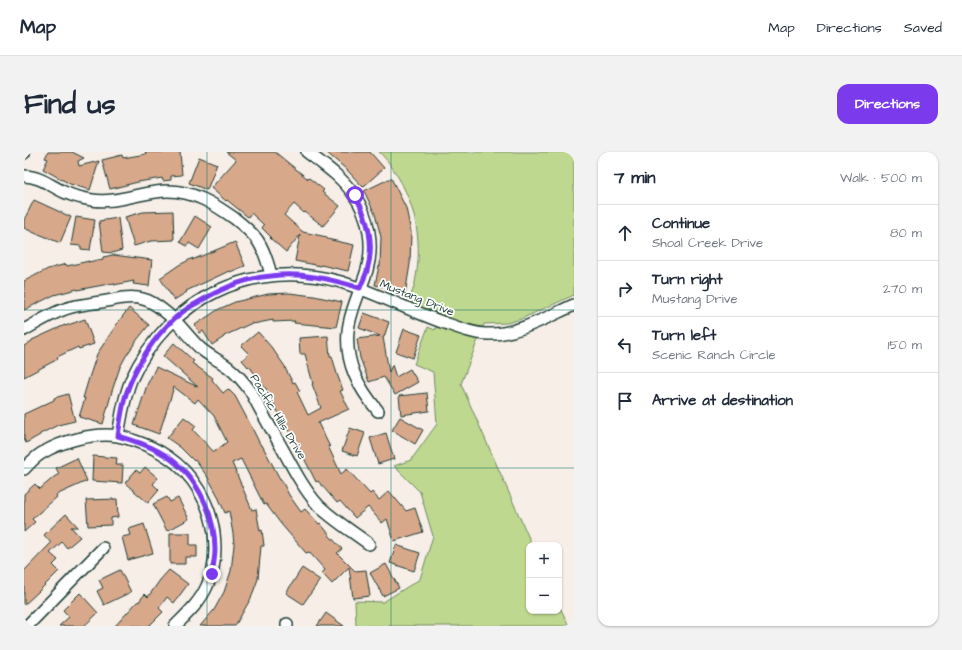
<!DOCTYPE html>
<meta charset="utf-8">
<style>
body{margin:0;font-family:"Architects Daughter",sans-serif;background:#f2f2f3;color:#1f2937}
.controls{position:absolute;right:12px;bottom:12px;display:grid;overflow:hidden;border-radius:8px;box-shadow:0 1px 3px #0004}
.controls button{width:36px;height:36px;display:grid;place-items:center;padding:0;border:0;border-bottom:1px solid #e0e1e3;background:#fff;color:#1f2937;font:20px sans-serif}
.stop{position:absolute;width:12px;height:12px;margin:-9px;border:3px solid #7c3aed;border-radius:50%;background:#fff}
.stop.end{background:#7c3aed;border-color:#fff;box-shadow:0 1px 4px #0008}
.list{margin:0;padding:0;list-style:none}
h2{display:flex;justify-content:space-between;align-items:center;height:52px;margin:0;padding:0 16px;font-size:17px}
h2 small{font-size:13px;font-weight:400;color:#747a83}
.list li{display:grid;grid-template-columns:26px 1fr auto;gap:12px;align-items:center;box-sizing:border-box;height:56px;padding:0 16px;border-top:1px solid #e0e1e3}
.list b{display:block;font-size:15px;white-space:nowrap}
.list p{margin:0;font-size:13px;white-space:nowrap;color:#747a83}
.list em{font-size:13px;font-style:normal;color:#747a83}
.icon{flex:none;width:22px;height:22px;fill:none;stroke:currentColor;stroke-width:2;stroke-linecap:round;stroke-linejoin:round}
.map{position:relative;flex:none;width:550px;height:474px;overflow:hidden;border-radius:12px}
header{display:flex;align-items:center;gap:24px;box-sizing:border-box;height:56px;padding:0 20px;background:#fff;border-bottom:1px solid #e0e1e3}
header strong{font-size:19px}
nav{display:flex;gap:22px;margin-inline-start:auto;font-size:14px}
.intro{display:flex;align-items:center;justify-content:space-between;box-sizing:border-box;height:96px;padding:0 24px}
h1{margin:0;font-size:28px}
.button{padding:10px 18px;border-radius:12px;background:#7c3aed;color:#fff;font-size:14px;font-weight:700}
main{display:flex;gap:24px;padding:0 24px}
aside{flex:1;background:#fff;border-radius:12px;box-shadow:0 1px 3px #0004}
.map>svg:first-child{display:block}
.green{fill:#bed88f;stroke:#6e8a62}
.building{fill:#d8a88b;stroke:#1f3d34}
.lines{fill:none;stroke-linecap:round;stroke-linejoin:round}
.minor-casing{stroke:#1f3d34;stroke-width:14}
.minor{stroke:#fff;stroke-width:11}
.route{stroke:#7c3aed;stroke-width:5}
.grid{fill:none;stroke:#0f766e;stroke-width:1;stroke-opacity:0.55}
.labels{text-anchor:middle;dominant-baseline:central;stroke-width:3.5;stroke-linejoin:round;paint-order:stroke}
.street-label{font-size:12px;fill:#1f3d34;stroke:#fff}
</style>
<header>
<strong>Map</strong>
<nav><a>Map</a><a>Directions</a><a>Saved</a></nav>
</header>
<div class="intro"><h1>Find us</h1><a class="button">Directions</a></div>
<main>
<div class="map">
<svg width="550" height="474" viewBox="0 0 550 474">
<rect width="100%" height="100%" fill="#f7eee8"/>
<filter id="ink" filterUnits="userSpaceOnUse"><feTurbulence type="fractalNoise" baseFrequency=".025" numOctaves="2"/><feDisplacementMap in="SourceGraphic" scale="8" xChannelSelector="R" yChannelSelector="G"/><feConvolveMatrix kernelMatrix="1 2 1 2 8 2 1 2 1" color-interpolation-filters="sRGB"/></filter>
<g filter="url(#ink)">
<path class="green" d="M355,0H550V143L497,167L483,171L460,172L437,232L508,393H505V459H535V453L545,474H332L331,449L359,450L396,427L409,384L396,340L370,314L387,308L413,272L409,220L390,212L404,175L411,178L417,164L384,151C387,143 391,134 392,125C399,85 390,47 367,14C364,9 359,4 355,0Z"/>
<path class="building" d="M24,0H48L60,6L54,9L55,14L75,9L66,38L46,32L19,17L24,7L21,6Z
M121,0H156L158,23L147,24V28L139,29L138,26L114,30L86,37L78,8L98,3L99,6L122,2Z
M202,0H251L284,27L285,26L300,38L298,40L316,54L299,74L281,60L280,61L270,52L260,63L279,80L303,85V87L330,93L324,119L297,113V114L271,109L276,83L262,100L246,86L247,85L238,76L240,73L227,61L224,65L203,48L202,49L187,36L212,8Z
M302,0H346L360,16L339,35L322,17Z
M175,5L193,12L183,38L165,31Z
M367,26L382,56L387,80L386,112L381,143L367,141L368,136L351,133L355,114H356L357,85L351,62L340,39Z
M10,48L47,65L36,91L15,82V83L0,76V68Z
M149,59L150,88L127,89L110,94L101,65L119,60Z
M171,64L188,75L175,97L165,91L163,94L156,90Z
M52,65L71,68L66,98L57,97V94L47,93Z
M94,66L98,98L88,101L79,100L75,69Z
M211,90L221,114L206,120L205,119L186,128L162,139L163,140L150,148L136,126L155,113L169,106L168,108Z
M89,103L128,108L125,134L109,132L110,129L90,133V131L53,138V137L30,143L0,158V129L24,117L42,112L43,114L65,109L64,110L79,107V105Z
M265,141L290,144L318,150L312,175L270,171L271,169L249,170V168L229,172L228,171L200,184V185L188,193L179,179L176,181L171,173L195,157L211,150L244,142Z
M105,156L125,173L113,188L102,204L96,215L88,239L79,272L55,265L61,246H59L65,226L73,202L95,169Z
M340,161L365,170L360,185H359L365,220L368,213L372,225L386,217L394,230L371,243L360,225L345,230L336,206L333,187L356,184L335,176Z
M61,167L70,192L55,197L54,195L33,205L34,207L0,225V194L8,189V188L41,173V174Z
M380,177L397,183L389,206L372,200Z
M234,180L248,196L262,216H261L269,231L271,230L276,239L273,240L284,263L297,256L288,232H289L281,202H276L275,186L304,184L306,204H308L313,222L319,238L316,239L325,257L294,271L306,295L304,294L317,322L323,317L346,342L348,340L355,348L365,339L382,359L391,356L399,380L370,389L363,367L358,371L344,355L331,366L316,349L313,351L294,329L292,330L282,310L272,291L271,292L261,271L260,272L250,252H249L242,237L225,214L224,215L218,208L225,202L217,194Z
M150,191L170,209L168,211L189,226L188,228L199,241L204,237L211,244L227,274L237,294L238,293L256,327H257L265,343L277,360L281,357L295,372L296,371L305,382V383L318,397L313,401L331,419L342,418L346,444L329,446L325,415L308,432L298,421L301,418L285,400L282,401L257,372L242,352L240,353L217,307L208,311L228,358L232,357L236,379L238,378L240,394H237L234,427L227,446L211,474H176L190,458L200,440L207,419L210,393L209,382L205,359L201,361L193,342L183,324L171,308L170,309L156,295L143,286L160,265L172,274L169,278L190,300L203,290L190,264L174,247L171,251L150,235L135,282L110,273L123,233L132,215L174,235L139,204Z
M403,241L405,259L377,263L375,244Z
M44,242L51,269L34,273L16,282V283L2,291L0,287V262L30,248V246Z
M376,265L399,278L391,292L368,278Z
M326,276L341,281L333,304L318,299Z
M362,281L370,307L354,312L346,286Z
M69,304L93,306L92,313H99L98,331L68,329Z
M53,306L63,329L32,343L33,345L8,367L11,370L0,380V342L11,332L16,337L30,325L35,322L32,316Z
M121,315L134,326L129,332L135,338L124,351L101,331L112,318L116,321Z
M143,345L146,350L154,346L165,367L143,379L129,352Z
M93,347L94,365L87,366V373L64,374L62,348Z
M42,362L54,375H47L56,385L43,396L38,390L26,401L34,408L29,413L35,419L14,440L0,453V419L27,391L20,383Z
M120,372L129,401L104,408L98,385L107,383L105,377Z
M146,381H166V393H173V405H161V412H146Z
M372,393L396,401L390,419L366,411Z
M362,412L375,436L359,444L346,421Z
M278,416L296,428L279,452L262,441Z
M96,418L107,440L80,453L73,439L79,436L75,428Z
M145,418L164,432L150,451L143,445L135,456L139,460L125,474H91L113,450L116,449V448L121,442L124,445L136,428Z
M56,441L74,461L60,474H35L45,465L39,458Z
M302,461L320,474H293Z"/>
<g class="lines">
<g class="minor-casing">
<path id="minor" d="M283,0C300,13 318,25 330,43C345,64 350,93 343,118C337,138 326,158 324,179C321,211 334,235 354,259
M0,1V0
M0,24C13,24 23,31 34,37C44,43 56,46 68,48C94,52 118,39 144,39C170,39 190,52 210,66C219,73 228,80 234,89C241,100 244,111 247,123
M0,178C13,171 26,162 41,157C52,153 65,152 77,150C90,148 105,143 119,147C127,149 134,154 140,159C154,169 164,185 176,196C185,204 195,208 204,215C213,222 220,230 227,240C237,259 247,277 258,296C269,316 279,336 294,353C308,367 329,380 345,392
M94,284C97,265 100,246 107,228C144,146 231,105 317,130C353,141 386,159 421,171C435,176 450,182 465,182C493,183 525,164 550,153
M0,317C6,311 11,305 18,301C38,289 71,280 94,284C100,285 106,287 111,289C123,293 134,298 144,305C169,322 186,351 190,381C192,398 191,418 183,434C176,450 163,462 151,474
M3,474L79,396
M263,474V472"/>
</g>
<use href="#minor" class="minor"/>
</g>
</g>
<g class="lines" filter="url(#ink)">
<path class="route" d="M188,422C189,414 191,406 191,398C191,358 170,318 134,299C121,292 108,288 94,284C96,270 98,255 102,242C112,214 129,186 151,166C158,160 165,155 173,151C196,137 220,126 247,124C277,120 307,127 336,136C338,130 341,125 343,119C351,91 344,67 331,43"/>
</g>
<path class="grid" d="M183,0V474M367,0V474M0,158H550M0,316H550"/>
<g class="labels">
<g class="street-label">
<text transform="translate(393 146) rotate(22)">Mustang Drive</text>
<text transform="translate(254 265) rotate(59)">Pacific Hills Drive</text>
</g>
</g>
</svg>
<div class="controls">
<button>+</button>
<button>−</button>
</div>
<div class="stop" style="left:331px;top:43px"></div>
<div class="stop end" style="left:188px;top:422px"></div>
</div>
<aside>
<h2>7 min<small>Walk · 500 m</small></h2>
<ul class="list">
<li><svg class="icon" aria-label="ahead" viewBox="0 0 24 24"><path d="M12 20V5M6 11l6-6 6 6"/></svg><div><b>Continue</b><p>Shoal Creek Drive</p></div><em>80 m</em></li>
<li><svg class="icon" aria-label="right" viewBox="0 0 24 24"><path d="M7 20v-9h11M14 6l5 5-5 5"/></svg><div><b>Turn right</b><p>Mustang Drive</p></div><em>270 m</em></li>
<li><svg class="icon" aria-label="left" viewBox="0 0 24 24"><path d="M17 20v-9H6M10 6l-5 5 5 5"/></svg><div><b>Turn left</b><p>Scenic Ranch Circle</p></div><em>150 m</em></li>
<li><svg class="icon" aria-label="arrive" viewBox="0 0 24 24"><path d="M6 21V4h12l-3 4 3 4H6"/></svg><div><b>Arrive at destination</b></div></li>
</ul>
</aside>
</main>
